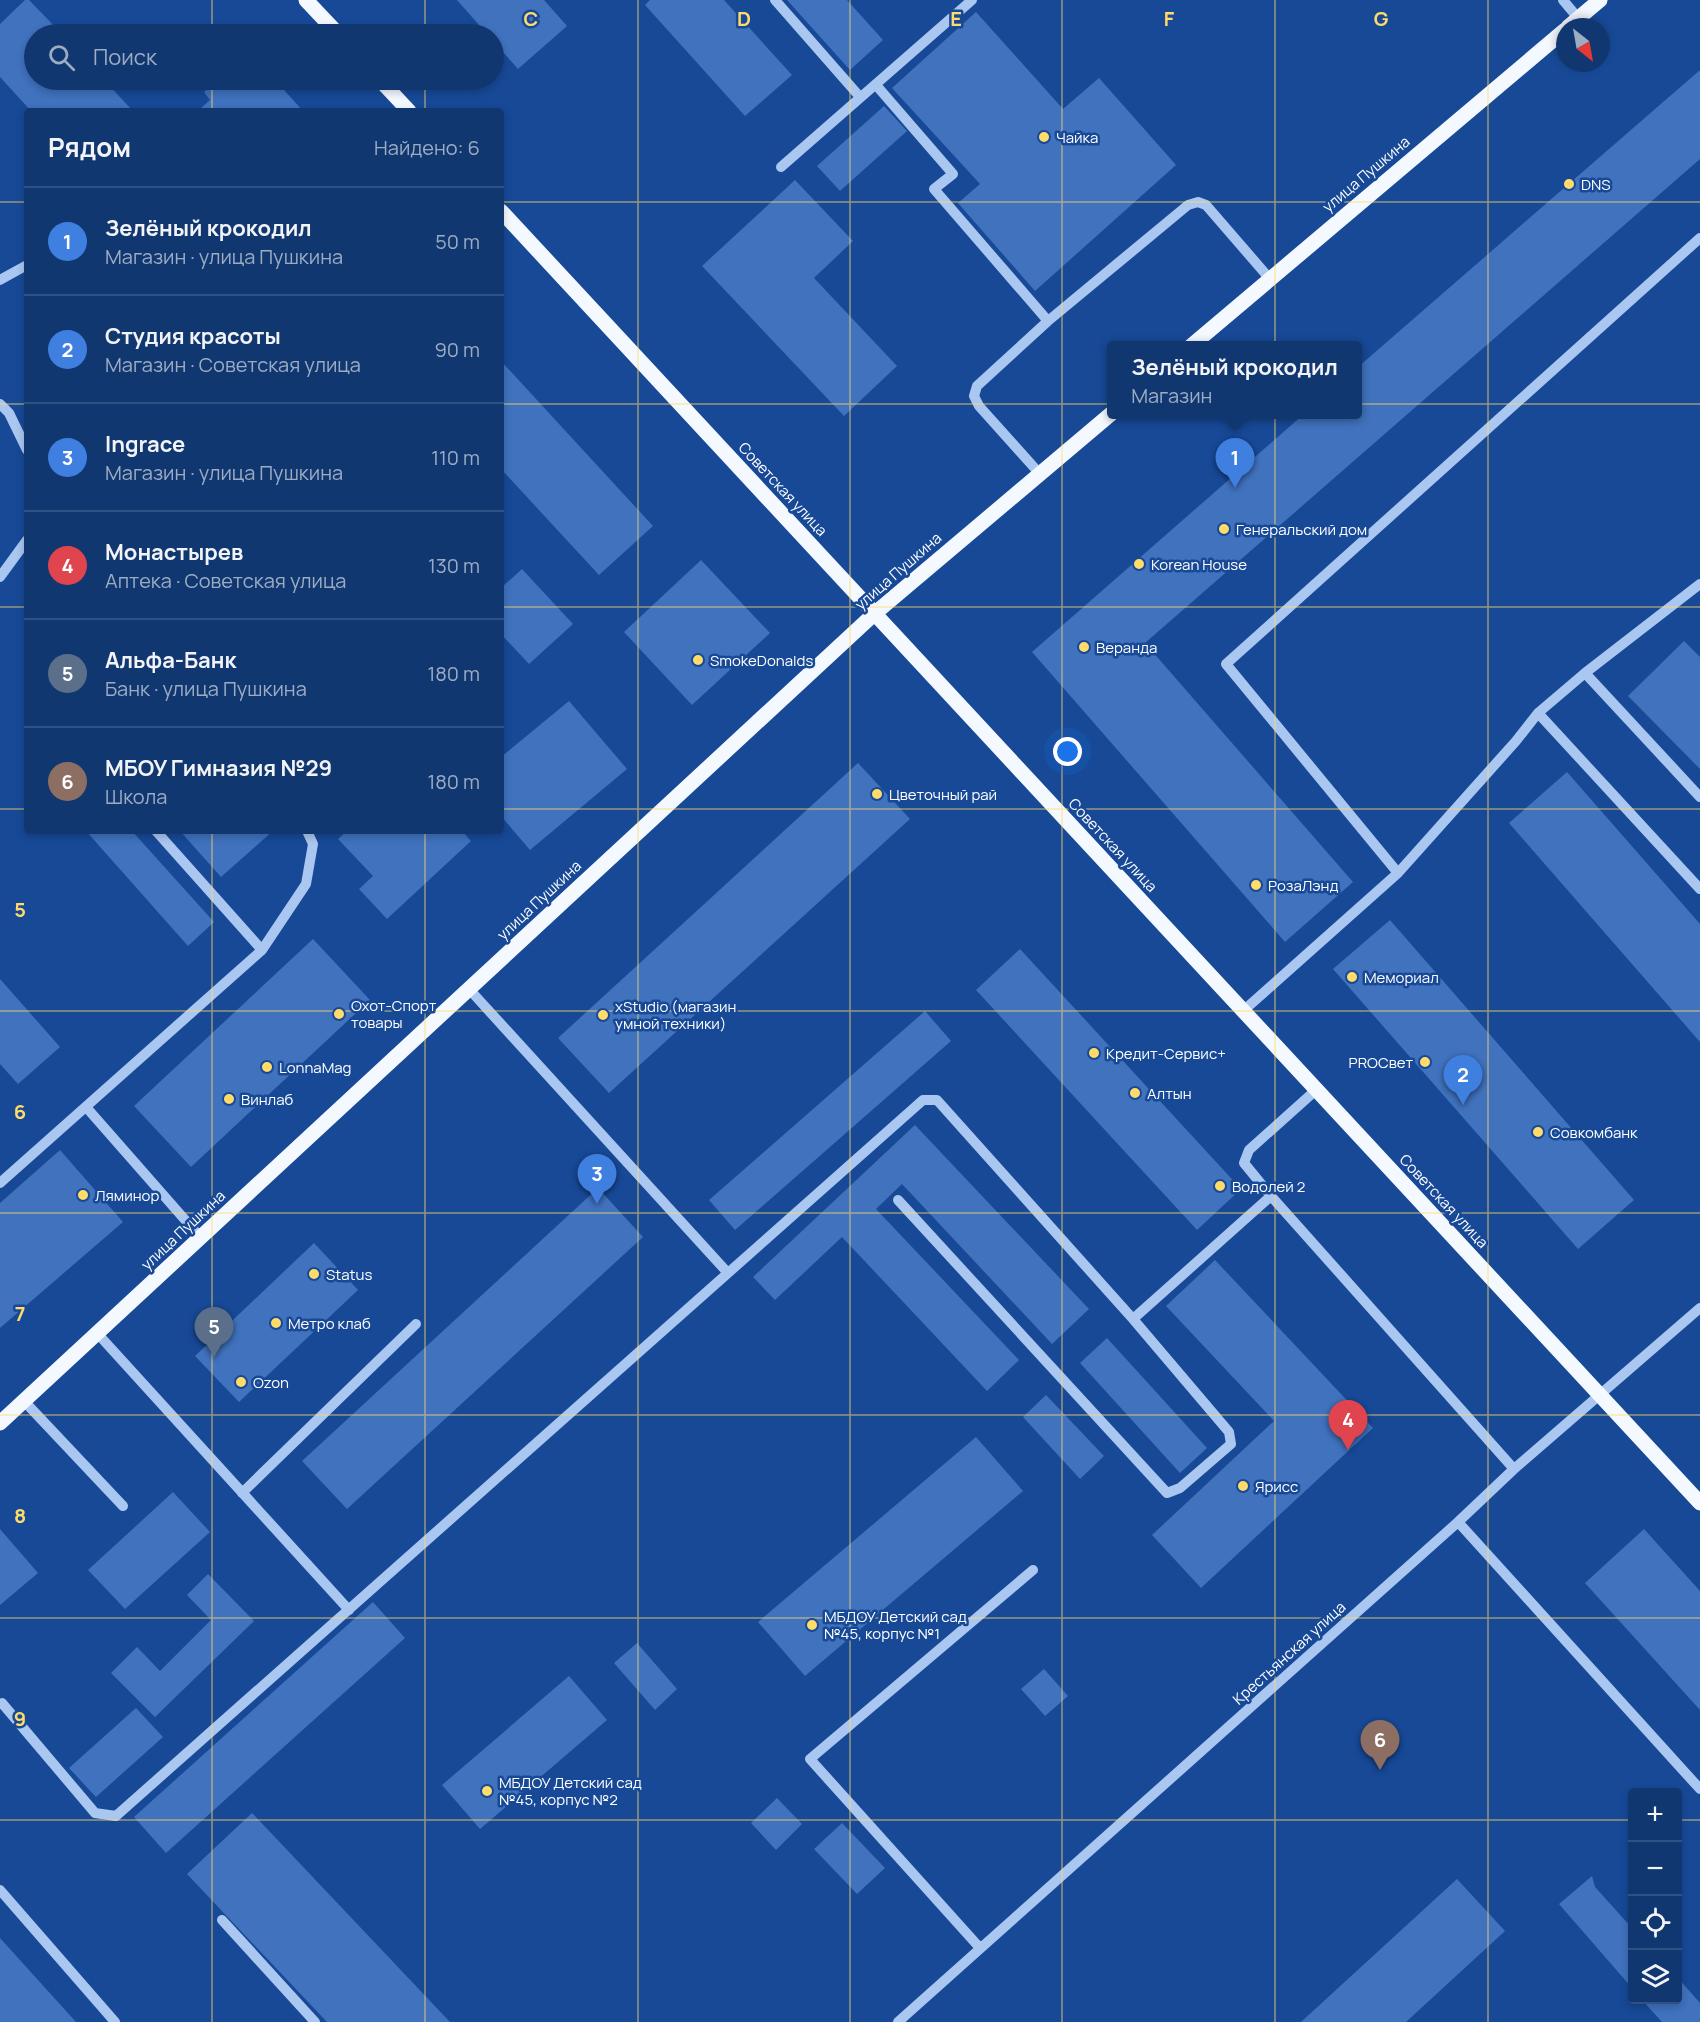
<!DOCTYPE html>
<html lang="ru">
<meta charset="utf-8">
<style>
body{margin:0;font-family:Manrope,sans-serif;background:#1e4279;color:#f1f3f6}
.controls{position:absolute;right:18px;bottom:18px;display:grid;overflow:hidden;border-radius:6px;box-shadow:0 3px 9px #0003}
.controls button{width:54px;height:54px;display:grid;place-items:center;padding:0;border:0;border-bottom:2px solid #305184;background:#113771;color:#f1f3f6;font:30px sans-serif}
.compass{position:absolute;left:1556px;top:18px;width:54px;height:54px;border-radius:50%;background:#113771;box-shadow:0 3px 9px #0003;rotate:149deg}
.you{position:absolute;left:1068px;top:752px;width:21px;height:21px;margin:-15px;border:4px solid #fff;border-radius:50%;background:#1a73e8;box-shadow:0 0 0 9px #1a73e833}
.badge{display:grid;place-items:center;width:39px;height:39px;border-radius:50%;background:#ffdb6a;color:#fff;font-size:20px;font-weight:700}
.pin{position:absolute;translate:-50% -50px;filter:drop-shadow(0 2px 3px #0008)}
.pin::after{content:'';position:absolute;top:32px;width:21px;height:18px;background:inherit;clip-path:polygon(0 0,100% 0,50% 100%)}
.popup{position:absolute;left:1107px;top:341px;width:255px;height:78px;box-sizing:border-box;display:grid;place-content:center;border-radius:6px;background:#113771;filter:drop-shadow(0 2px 4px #0005);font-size:20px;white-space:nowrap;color:#9cacc3}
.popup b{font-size:22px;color:#f1f3f6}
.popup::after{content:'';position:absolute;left:50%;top:100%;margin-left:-12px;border:12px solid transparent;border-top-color:#113771}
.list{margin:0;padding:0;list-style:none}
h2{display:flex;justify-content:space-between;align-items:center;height:78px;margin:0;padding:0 24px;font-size:26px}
h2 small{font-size:20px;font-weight:400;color:#9cacc3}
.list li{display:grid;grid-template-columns:39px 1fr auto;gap:18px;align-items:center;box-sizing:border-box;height:108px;padding:0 24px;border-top:2px solid #305184}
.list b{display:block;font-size:22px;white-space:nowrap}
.list p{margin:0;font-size:20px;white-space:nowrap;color:#9cacc3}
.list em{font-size:20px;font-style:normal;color:#9cacc3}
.icon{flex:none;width:33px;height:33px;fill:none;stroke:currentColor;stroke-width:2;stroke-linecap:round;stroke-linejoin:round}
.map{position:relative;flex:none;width:1700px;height:2022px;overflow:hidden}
.search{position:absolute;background:#113771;box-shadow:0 3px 9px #0003;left:24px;top:24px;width:480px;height:66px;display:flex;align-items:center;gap:15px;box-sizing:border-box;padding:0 21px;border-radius:33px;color:#9cacc3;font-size:22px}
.panel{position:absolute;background:#113771;box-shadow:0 3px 9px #0003;left:24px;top:108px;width:480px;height:726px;border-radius:6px}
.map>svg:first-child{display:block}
.building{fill:#4072be}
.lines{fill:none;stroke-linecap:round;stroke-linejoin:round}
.minor{stroke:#aac7f1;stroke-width:10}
.major{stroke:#f4f8ff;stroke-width:15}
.grid{fill:none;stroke:#ffdb6a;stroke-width:1.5;stroke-opacity:0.55}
.poi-dot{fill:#ffdb6a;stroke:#174997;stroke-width:2}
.labels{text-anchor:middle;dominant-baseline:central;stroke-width:5;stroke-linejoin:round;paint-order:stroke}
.poi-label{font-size:15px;fill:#fff;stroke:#174997;text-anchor:start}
.street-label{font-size:15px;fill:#fff;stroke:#174997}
.grid-label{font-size:20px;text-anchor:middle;font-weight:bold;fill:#ffdb6a;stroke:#174997;stroke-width:5;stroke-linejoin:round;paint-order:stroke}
</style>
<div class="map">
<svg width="1700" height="2022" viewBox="0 0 1700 2022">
<rect width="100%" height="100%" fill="#174997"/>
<path class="building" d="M25,0H29L62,34H34V80H104L133,111H31L0,77V24Z
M457,0H544L567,26L518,69L494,42V34H487Z
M650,0H724L792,75L745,116L645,5Z
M787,0H847L883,40L850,70Z
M976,12L1063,109L1099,78L1176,165L1035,291L958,203L980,184L892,88Z
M1700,70V159L1145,643L1353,882L1285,942L1032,652L1304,414H1358V367Z
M218,80H275L303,111H204L201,108L210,100L204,92Z
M884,106L907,131L840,191L817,166Z
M795,180L853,241L814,278L897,366L844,416L702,266Z
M501,361L653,526L599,575L501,469Z
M701,560L770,633L692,705L624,632Z
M522,569L573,624L529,664L501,634V588Z
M1684,641L1700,657V769L1628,696Z
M569,701L627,769L530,850L501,816V757Z
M858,763L910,819L609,1093L558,1038Z
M1567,772L1700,924V1042L1509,823Z
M86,831H132L214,922L188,946Z
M180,831H273L221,877Z
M347,831H408L410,833L412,831H462L471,841L387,919L359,889L373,876L338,839Z
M1390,920L1634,1200L1578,1249L1333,969Z
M313,939L370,1000L191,1167L134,1106Z
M1020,949L1241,1189L1197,1230L976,990Z
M0,979L60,1047L18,1084L0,1064Z
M925,1011L951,1041L735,1230L709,1200Z
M915,1125L1089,1309L1052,1344L902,1184L876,1209L1019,1360L987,1391L842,1237L775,1300L753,1277Z
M60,1150L123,1222L0,1328V1203Z
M598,1188L643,1237L347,1509L302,1461Z
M314,1243L358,1290L239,1402L195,1356Z
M1215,1260L1373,1428L1201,1588L1152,1535L1274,1421L1166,1306Z
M1107,1338L1207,1448L1180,1473L1080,1363Z
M1046,1395L1104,1456L1080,1479L1023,1417Z
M976,1437L1023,1491L805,1676L758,1622Z
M173,1492L210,1532L125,1609L88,1570Z
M0,1529L38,1573L0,1605Z
M1644,1529L1700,1591V1710L1585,1583Z
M208,1574L254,1621L155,1717L111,1673L137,1647L160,1671L211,1620L187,1595Z
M373,1602L405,1638L166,1853L134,1817Z
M637,1643L677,1689L655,1710L614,1663Z
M1044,1669L1068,1696L1045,1716L1021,1689Z
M569,1676L607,1720L480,1829L442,1785Z
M136,1708L163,1737L96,1797L69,1768Z
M777,1798L802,1824L776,1850L751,1823Z
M252,1813L450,2022H327L187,1874Z
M842,1823L885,1868L857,1894L814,1849Z
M1592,1876L1595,1887L1632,1928V1988L1559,1904Z
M1457,1879L1505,1931L1406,2022H1301Z
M0,1938L76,2022H0Z
M1678,1978L1700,2003V2022H1662L1642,2000H1678Z"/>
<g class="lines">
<path class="minor" d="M775,0L860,97
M1563,0L1578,18
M876,85L953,174L934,189L1048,321
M781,167L972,0
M0,280L27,265
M0,404L9,413L27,450
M1040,474L979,406L974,396L977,386L1048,321L1188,205L1198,202L1206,205L1270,279
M0,577L27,540
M1585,673L1700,797
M1538,713L1700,889
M156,831L262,950
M1398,873L1226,664L1700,238
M469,989L728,1273
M1243,1011L1398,873L1516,741L1538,713L1585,673L1700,584
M86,1107L201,1238
M0,1183L262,950L306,884L313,844L307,831
M1271,1196L1244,1163L1249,1150L1316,1090
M898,1200L1167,1493L1180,1488L1231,1444L1229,1432L1133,1319L1271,1196L1514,1469
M97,1333L349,1610
M24,1401L123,1506
M242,1493L416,1324
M1458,1522L1700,1789
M0,1704L2,1703L95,1813L116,1816L923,1100H937L1133,1319
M0,1890L115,2022
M222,1920L315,2022
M980,1948L810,1759L1033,1570
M898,2022L1458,1522L1514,1469L1700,1308"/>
<path class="major" d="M306,0L338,34
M1568,27L1600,0
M380,80L409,111
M501,211L1700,1503
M1191,346L1565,30
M0,1423L874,614L1112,413"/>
</g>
<path class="grid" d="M212,0V34M425,0V34M638,0V2022M850,0V2022M1062,0V2022M1275,0V2022M1488,0V2022M212,80V111M425,80V111M0,202H27M501,202H1700M0,404H27M501,404H1700M0,607H27M501,607H1700M0,809H27M501,809H1700M212,831V2022M425,831V2022M0,1011H1700M0,1213H1700M0,1415H1700M0,1618H1700M0,1820H1632M1678,1820H1700"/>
<g class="poi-dot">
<circle cx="1044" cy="137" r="6"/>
<circle cx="1569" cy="184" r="6"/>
<circle cx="1224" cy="529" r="6"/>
<circle cx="1139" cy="564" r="6"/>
<circle cx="1084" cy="647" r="6"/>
<circle cx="698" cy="660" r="6"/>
<circle cx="877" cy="794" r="6"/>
<circle cx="1256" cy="885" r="6"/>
<circle cx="1352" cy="977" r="6"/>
<circle cx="339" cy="1014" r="6"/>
<circle cx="603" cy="1015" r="6"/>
<circle cx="1094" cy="1053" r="6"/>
<circle cx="1425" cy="1062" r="6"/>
<circle cx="267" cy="1067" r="6"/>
<circle cx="1135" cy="1093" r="6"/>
<circle cx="229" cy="1099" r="6"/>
<circle cx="1538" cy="1132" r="6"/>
<circle cx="1220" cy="1186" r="6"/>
<circle cx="83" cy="1195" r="6"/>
<circle cx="314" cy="1274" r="6"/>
<circle cx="276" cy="1323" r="6"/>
<circle cx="241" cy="1382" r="6"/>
<circle cx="1243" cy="1486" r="6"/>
<circle cx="812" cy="1625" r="6"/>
<circle cx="487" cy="1791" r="6"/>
</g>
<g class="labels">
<g class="poi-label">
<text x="1056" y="137">Чайка</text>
<text x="1581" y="184">DNS</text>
<text x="1236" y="529">Генеральский дом</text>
<text x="1151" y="564">Korean House</text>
<text x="1096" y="647">Веранда</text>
<text x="710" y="660">SmokeDonalds</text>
<text x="889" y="794">Цветочный рай</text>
<text x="1268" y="885">РозаЛэнд</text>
<text x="1364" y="977">Мемориал</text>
<text x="351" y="1005">Охот-Спорт<tspan x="351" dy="17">товары</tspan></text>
<text x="615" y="1006">xStudio (магазин<tspan x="615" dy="17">умной техники)</tspan></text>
<text x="1106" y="1053">Кредит-Сервис+</text>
<text x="1413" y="1062" text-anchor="end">PROСвет</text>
<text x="279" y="1067">LonnaMag</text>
<text x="1147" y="1093">Алтын</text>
<text x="241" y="1099">Винлаб</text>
<text x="1550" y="1132">Совкомбанк</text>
<text x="1232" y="1186">Водолей 2</text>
<text x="95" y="1195">Ляминор</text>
<text x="326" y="1274">Status</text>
<text x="288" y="1323">Метро клаб</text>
<text x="253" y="1382">Ozon</text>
<text x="1255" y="1486">Ярисс</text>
<text x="824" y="1616">МБДОУ Детский сад<tspan x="824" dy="17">№45, корпус №1</tspan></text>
<text x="499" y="1782">МБДОУ Детский сад<tspan x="499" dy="17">№45, корпус №2</tspan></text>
</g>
<g class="street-label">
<text transform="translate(1366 174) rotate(-40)">улица Пушкина</text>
<text transform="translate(783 489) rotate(47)">Советская улица</text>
<text transform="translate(898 571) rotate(-41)">улица Пушкина</text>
<text transform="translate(1113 845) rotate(47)">Советская улица</text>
<text transform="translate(539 900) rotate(-43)">улица Пушкина</text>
<text transform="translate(1444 1201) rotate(47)">Советская улица</text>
<text transform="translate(183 1230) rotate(-43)">улица Пушкина</text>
<text transform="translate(1289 1653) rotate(-42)">Крестьянская улица</text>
</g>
</g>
<g class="grid-label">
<text x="531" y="26">C</text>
<text x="744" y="26">D</text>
<text x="956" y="26">E</text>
<text x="1169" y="26">F</text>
<text x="1381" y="26">G</text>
<text x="20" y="917">5</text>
<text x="20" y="1119">6</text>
<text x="20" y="1321">7</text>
<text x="20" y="1523">8</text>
<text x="20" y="1726">9</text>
</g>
</svg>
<div class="controls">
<button>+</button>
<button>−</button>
<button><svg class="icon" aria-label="locate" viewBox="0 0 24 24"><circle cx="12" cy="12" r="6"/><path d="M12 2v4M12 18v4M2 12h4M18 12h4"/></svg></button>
<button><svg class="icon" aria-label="layers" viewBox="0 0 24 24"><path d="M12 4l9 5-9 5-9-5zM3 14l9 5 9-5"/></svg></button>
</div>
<svg class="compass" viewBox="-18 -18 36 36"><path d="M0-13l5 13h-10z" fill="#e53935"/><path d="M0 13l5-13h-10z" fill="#9cacc3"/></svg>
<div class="you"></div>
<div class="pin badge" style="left:1235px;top:488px;background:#3f7fe0">1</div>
<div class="popup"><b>Зелёный крокодил</b>Магазин</div>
<div class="pin badge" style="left:1463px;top:1105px;background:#3f7fe0">2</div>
<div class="pin badge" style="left:597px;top:1204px;background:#3f7fe0">3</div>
<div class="pin badge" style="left:1348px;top:1450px;background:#e0444e">4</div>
<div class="pin badge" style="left:214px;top:1357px;background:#5c6f8a">5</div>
<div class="pin badge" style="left:1380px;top:1770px;background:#8d6e63">6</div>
<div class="search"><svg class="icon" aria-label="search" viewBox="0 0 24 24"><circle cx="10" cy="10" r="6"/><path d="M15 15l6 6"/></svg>Поиск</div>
<section class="panel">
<h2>Рядом<small>Найдено: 6</small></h2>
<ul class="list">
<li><span class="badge" style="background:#3f7fe0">1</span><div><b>Зелёный крокодил</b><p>Магазин · улица Пушкина</p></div><em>50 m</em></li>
<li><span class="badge" style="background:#3f7fe0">2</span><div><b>Студия красоты</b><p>Магазин · Советская улица</p></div><em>90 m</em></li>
<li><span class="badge" style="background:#3f7fe0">3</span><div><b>Ingrace</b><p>Магазин · улица Пушкина</p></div><em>110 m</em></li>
<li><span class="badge" style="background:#e0444e">4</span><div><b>Монастырев</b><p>Аптека · Советская улица</p></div><em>130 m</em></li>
<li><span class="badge" style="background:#5c6f8a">5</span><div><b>Альфа-Банк</b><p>Банк · улица Пушкина</p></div><em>180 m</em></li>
<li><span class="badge" style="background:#8d6e63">6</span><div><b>МБОУ Гимназия №29</b><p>Школа</p></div><em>180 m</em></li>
</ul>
</section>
</div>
